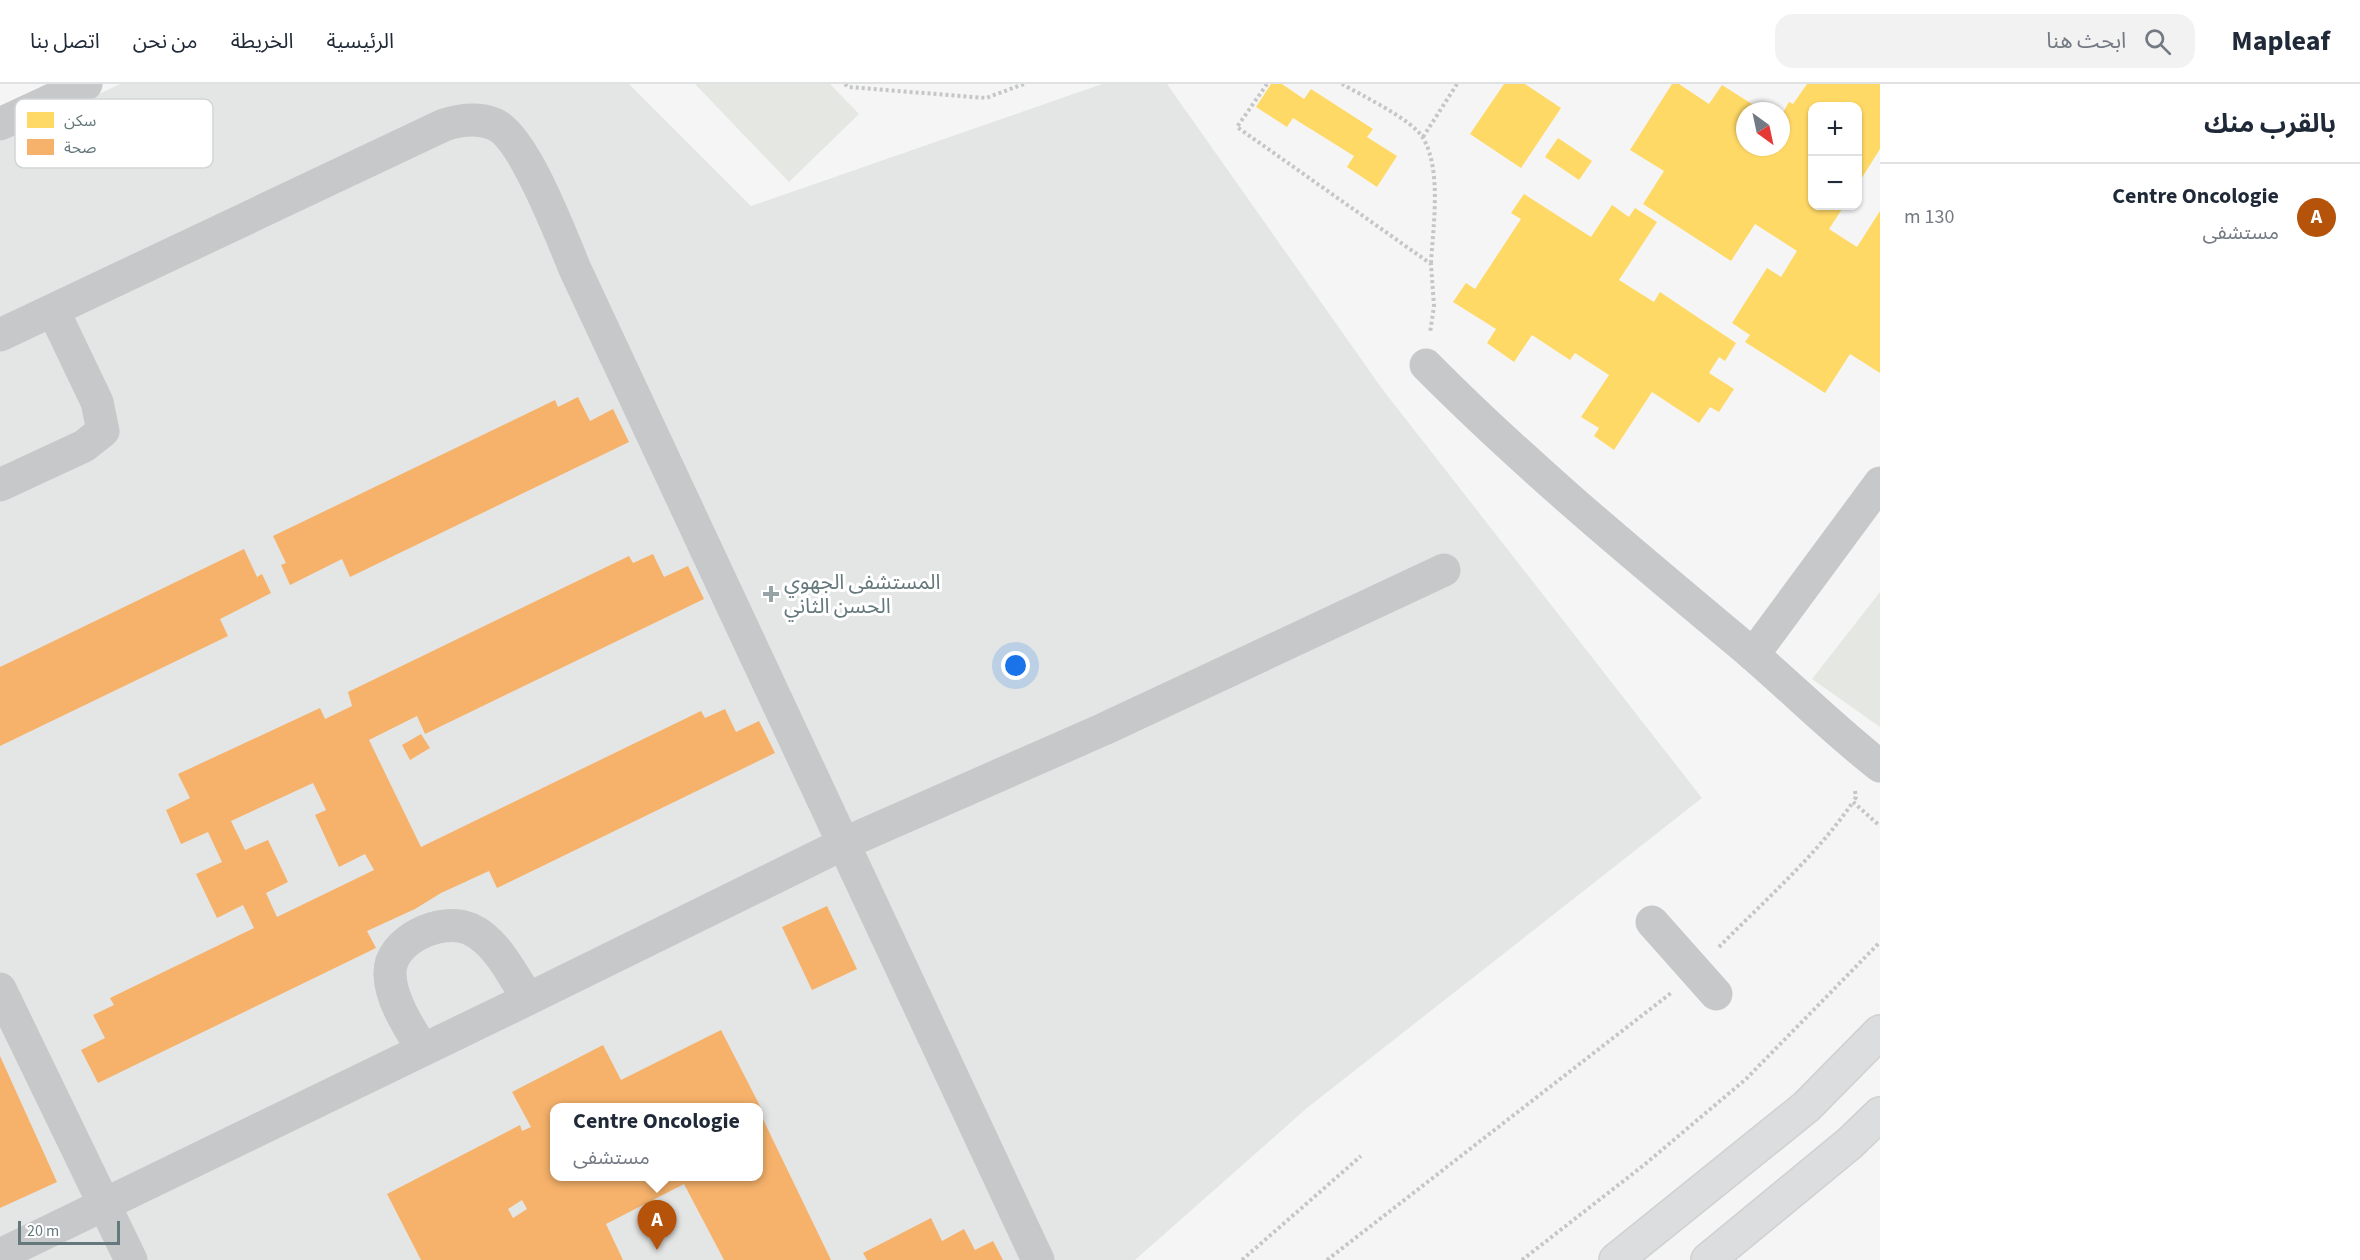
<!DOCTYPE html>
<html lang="ar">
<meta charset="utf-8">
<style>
body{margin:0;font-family:"Source Sans 3","Noto Sans Arabic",sans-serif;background:#f2f2f3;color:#1f2937;direction:rtl}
.controls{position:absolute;right:18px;top:18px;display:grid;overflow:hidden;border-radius:12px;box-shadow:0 2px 4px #0004}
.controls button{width:54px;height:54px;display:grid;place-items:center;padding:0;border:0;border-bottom:2px solid #e0e1e3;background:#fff;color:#1f2937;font:30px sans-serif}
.compass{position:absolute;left:1736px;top:18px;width:54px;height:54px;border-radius:50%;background:#fff;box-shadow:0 2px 4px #0004;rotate:147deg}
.scale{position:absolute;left:18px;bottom:15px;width:102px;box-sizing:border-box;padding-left:6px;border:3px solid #65787b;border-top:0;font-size:16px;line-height:21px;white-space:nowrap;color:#65787b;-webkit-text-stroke:4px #fff;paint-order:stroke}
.you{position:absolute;left:1016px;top:582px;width:21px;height:21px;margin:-15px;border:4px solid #fff;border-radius:50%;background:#1a73e8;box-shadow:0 0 0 9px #1a73e833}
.badge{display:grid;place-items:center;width:39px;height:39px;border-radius:50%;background:#b45309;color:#fff;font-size:20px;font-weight:700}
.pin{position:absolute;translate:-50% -50px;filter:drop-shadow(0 2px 3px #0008)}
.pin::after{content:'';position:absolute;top:32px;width:21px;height:18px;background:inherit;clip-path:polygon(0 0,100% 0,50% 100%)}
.popup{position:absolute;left:550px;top:1019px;width:213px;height:78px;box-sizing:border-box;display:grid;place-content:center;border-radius:12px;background:#fff;filter:drop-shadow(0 2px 4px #0005);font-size:20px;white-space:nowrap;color:#747a83}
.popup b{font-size:22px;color:#1f2937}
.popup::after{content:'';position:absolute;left:50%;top:100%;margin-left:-12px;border:12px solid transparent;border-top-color:#fff}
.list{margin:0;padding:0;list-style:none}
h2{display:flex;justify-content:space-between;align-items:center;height:78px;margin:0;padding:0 24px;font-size:26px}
h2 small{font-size:20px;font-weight:400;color:#747a83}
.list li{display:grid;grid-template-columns:39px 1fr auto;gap:18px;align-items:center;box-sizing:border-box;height:108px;padding:0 24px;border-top:2px solid #e0e1e3}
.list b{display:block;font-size:22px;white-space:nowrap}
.list p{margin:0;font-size:20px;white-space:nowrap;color:#747a83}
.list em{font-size:20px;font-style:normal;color:#747a83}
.icon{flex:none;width:33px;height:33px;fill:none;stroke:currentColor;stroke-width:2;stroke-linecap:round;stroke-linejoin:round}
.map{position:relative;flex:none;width:1880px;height:1176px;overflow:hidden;direction:ltr}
header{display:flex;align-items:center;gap:36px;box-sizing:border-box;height:84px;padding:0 30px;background:#fff;border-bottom:2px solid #e0e1e3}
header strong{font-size:28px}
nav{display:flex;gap:33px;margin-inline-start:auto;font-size:21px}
.search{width:420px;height:54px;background:#f2f2f3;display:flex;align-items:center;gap:15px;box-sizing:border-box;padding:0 21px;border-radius:18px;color:#747a83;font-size:22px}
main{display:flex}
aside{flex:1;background:#fff}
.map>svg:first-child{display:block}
.built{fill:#e4e6e5;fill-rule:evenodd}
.green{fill:#e5e7e2}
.homes{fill:#ffd966}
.health{fill:#f6b26b;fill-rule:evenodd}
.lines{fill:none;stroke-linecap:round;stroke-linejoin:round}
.highway-casing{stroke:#d0d1d1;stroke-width:36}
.path{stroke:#c5c6c6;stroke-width:4;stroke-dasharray:3 3;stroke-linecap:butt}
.minor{stroke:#c6c8c9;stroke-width:33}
.highway{stroke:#dcddde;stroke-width:33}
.poi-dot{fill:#97a4a6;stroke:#fff;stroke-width:2}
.labels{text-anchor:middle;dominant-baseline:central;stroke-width:6;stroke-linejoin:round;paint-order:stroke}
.poi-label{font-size:21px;fill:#65787b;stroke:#fff;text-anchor:start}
.key{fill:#fff;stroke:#d1d6d7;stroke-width:1.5}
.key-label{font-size:16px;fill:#65787b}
</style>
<header>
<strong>Mapleaf</strong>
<div class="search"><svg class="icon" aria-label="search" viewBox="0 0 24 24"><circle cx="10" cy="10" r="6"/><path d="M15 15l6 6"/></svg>ابحث هنا</div>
<nav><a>الرئيسية</a><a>الخريطة</a><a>من نحن</a><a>اتصل بنا</a></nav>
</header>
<main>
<aside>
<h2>بالقرب منك<small></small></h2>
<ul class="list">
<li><span class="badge">A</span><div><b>Centre Oncologie</b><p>مستشفى</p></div><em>130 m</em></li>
</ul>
</aside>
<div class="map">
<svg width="1880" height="1176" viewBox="0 0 1880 1176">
<rect width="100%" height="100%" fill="#f5f5f5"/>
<path class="built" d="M120,0H629L751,122L1102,0H1167L1383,306L1702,714L1307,1024L1135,1176H0V57ZM555,1024H759V1092H555Z"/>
<path class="green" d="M695,0H830L859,30L789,98Z
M1880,508V643L1812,595Z"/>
<path class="homes" d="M1271,0H1282L1304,15L1311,5L1373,45L1367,53L1397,72L1377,103L1347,83L1354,72L1293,34L1287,43L1256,23Z
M1504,0H1525L1561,24L1521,84L1470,50Z
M1672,0H1679L1709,20L1722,1L1763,27H1745V63H1781V32L1789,18L1793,20L1807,0H1880V65L1858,100V22H1812V122H1844L1829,145L1857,163L1880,127V289L1850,270L1825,309L1745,258L1750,251L1732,239L1767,184L1781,193L1797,167L1755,140L1731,177L1643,120L1664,87L1630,66Z
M1558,54L1592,77L1579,96L1545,73Z
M1524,110L1591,153L1612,121L1629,133L1635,124L1657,138L1619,196L1654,218L1660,208L1736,259L1725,277L1719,273L1709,289L1734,305L1719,328L1710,323L1699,339L1652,308L1614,366L1594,352L1599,344L1581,333L1609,291L1575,269L1570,276L1532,251L1514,278L1487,259L1496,245L1453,218L1466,199L1475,205L1521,135L1511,129Z"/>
<path class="health" d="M578,313L590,337L613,325L629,358L350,493L342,475L290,501L281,481L286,479L273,452L555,316L558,323Z
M244,465L257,493L262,490L271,509L220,535L228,552L0,662V583Z
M653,470L664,493L688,482L704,515L425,650L417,632L369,656L421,763L701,627L705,634L725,625L736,648L759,637L775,669L497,804L489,787L441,809L415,825L367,847L376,864L98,999L81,966L105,954L93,931L114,921L110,914L254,844L243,821L217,834L196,790L222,778L208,748L181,760L166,726L190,714L178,690L320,624L325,635L352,622L348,608L629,472L633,479ZM313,699L326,726L315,731L339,783L365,770L374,786L277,833L266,809L288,798L268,756L245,766L231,737Z
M421,650L430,664L410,676L402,661Z
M827,822L857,885L812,906L782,843Z
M721,946L761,1024H555V1092H759V1027L831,1176H724L684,1100L606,1140L623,1176H421L387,1110L520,1041L522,1047L531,1043L512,1008L603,961L621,996ZM522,1116L527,1125L513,1134L508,1125Z
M0,972L57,1098L0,1124Z
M931,1134L942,1157L964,1145L975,1166L993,1157L1003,1176H867L863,1169Z"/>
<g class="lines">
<g class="highway-casing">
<path id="highway" d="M1616,1176L1806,1023L1880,948
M1708,1176L1850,1059L1880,1030"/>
</g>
<path class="path" d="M845,0L848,3L986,14L1024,0
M1267,0L1237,43L1431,180L1434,222L1430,249
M1342,0C1361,11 1413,36 1423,54C1442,86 1433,143 1431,179
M1423,53L1457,0
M1855,707L1856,713L1853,718L1880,742
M1719,863C1765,816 1816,772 1853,718
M1242,1176L1361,1072
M1327,1176L1671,909
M1522,1176L1644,1081L1746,995L1880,858"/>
<path class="minor" d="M0,40L86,0
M0,251L444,41C460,36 477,33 494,40C524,52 562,154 575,185L1038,1176
M1426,281C1528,384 1639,475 1750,568C1794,606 1835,647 1880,682
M0,401L84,362L103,347L97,318L53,226
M1753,571L1880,399
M1652,838L1716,910
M0,905L131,1176
M423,966C410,945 391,917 390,891C388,856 442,832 470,845C497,857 513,892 528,915
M0,1171L528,915L845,759L1104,645L1444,486"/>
<use href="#highway" class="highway"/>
</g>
<path class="poi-dot" d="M768 501h6v6h6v6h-6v6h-6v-6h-6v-6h6z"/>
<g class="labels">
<g class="poi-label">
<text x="784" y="498">المستشفى الجهوي<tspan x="784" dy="24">الحسن الثاني</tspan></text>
</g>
</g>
<rect x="15" y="15" width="198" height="69" rx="9" class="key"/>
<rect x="27" y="28" width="27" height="16" fill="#ffd966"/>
<rect x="27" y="55" width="27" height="16" fill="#f6b26b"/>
<g class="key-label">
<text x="64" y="42">سكن</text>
<text x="64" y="69">صحة</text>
</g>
</svg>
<div class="controls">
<button>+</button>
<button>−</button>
</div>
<svg class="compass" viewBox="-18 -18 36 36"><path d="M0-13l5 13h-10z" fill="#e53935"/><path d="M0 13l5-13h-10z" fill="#747a83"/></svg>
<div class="scale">20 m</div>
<div class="you"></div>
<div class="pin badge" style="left:657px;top:1166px">A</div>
<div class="popup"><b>Centre Oncologie</b>مستشفى</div>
</div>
</main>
